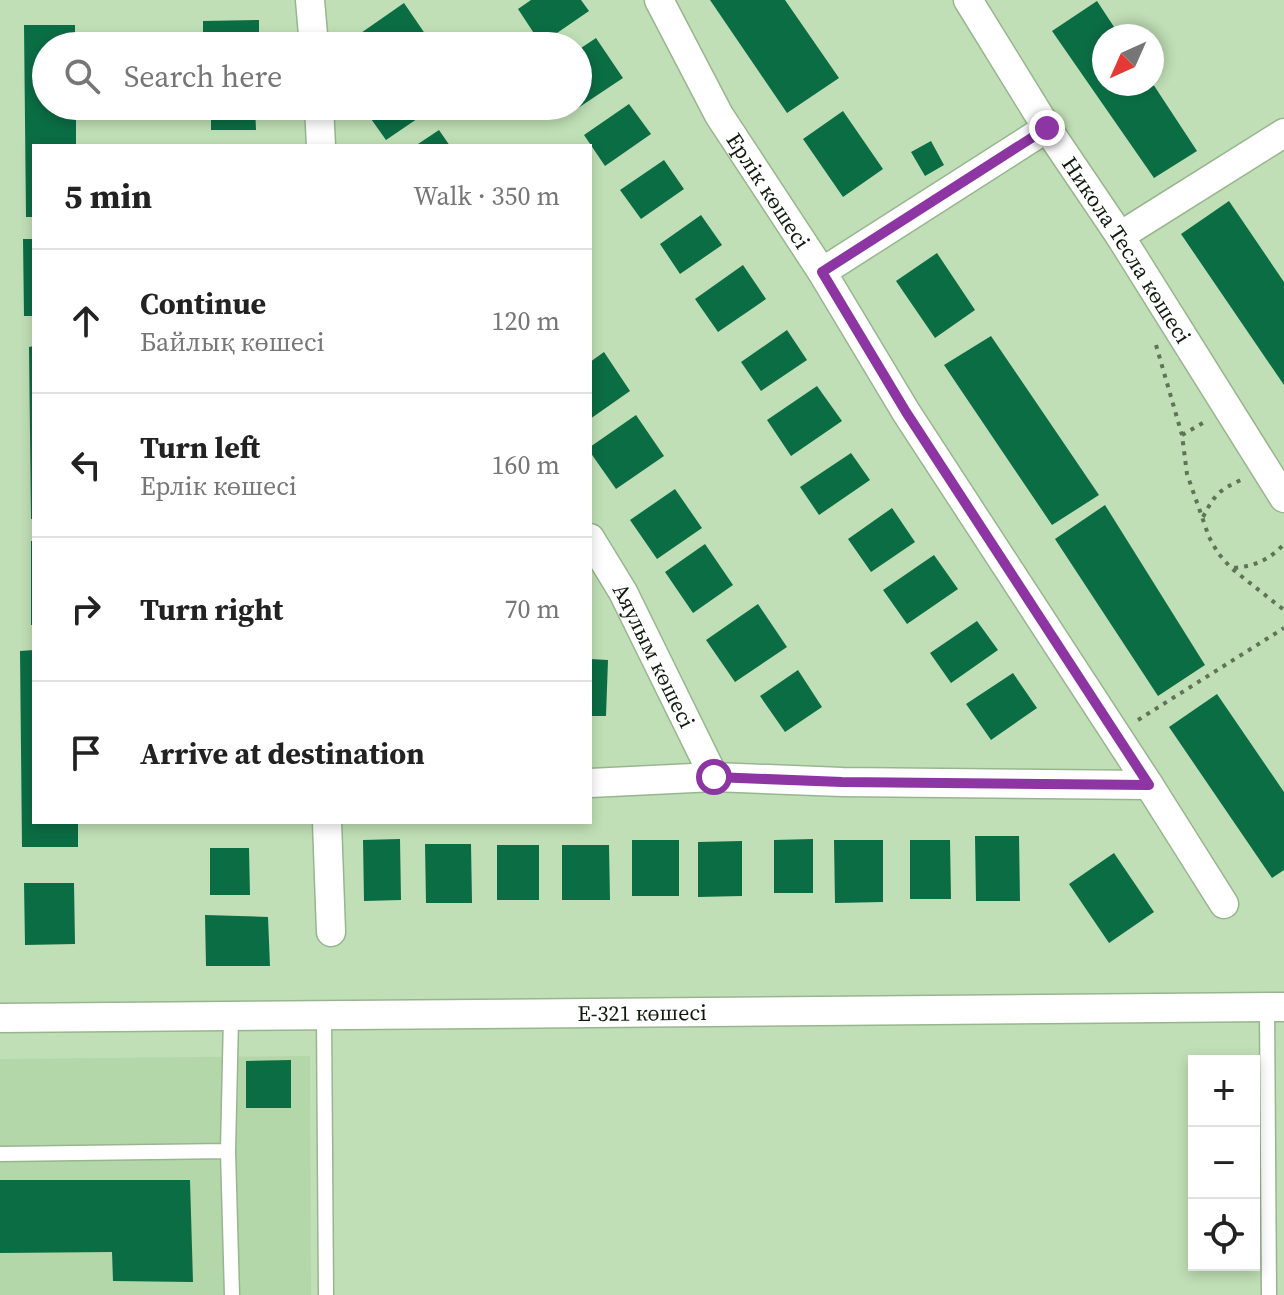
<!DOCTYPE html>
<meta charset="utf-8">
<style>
body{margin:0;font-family:"Source Serif 4",serif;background:#f2f2f2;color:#222}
.controls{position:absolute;right:24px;bottom:24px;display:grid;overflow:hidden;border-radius:0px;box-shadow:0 4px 12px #0003}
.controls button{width:72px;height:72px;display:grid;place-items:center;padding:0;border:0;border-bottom:2px solid #e0e0e0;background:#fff;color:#222;font:40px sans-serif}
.compass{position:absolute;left:1092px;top:24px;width:72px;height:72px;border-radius:50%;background:#fff;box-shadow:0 4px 12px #0003;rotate:225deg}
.stop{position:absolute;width:24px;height:24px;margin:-18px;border:6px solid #8c35a3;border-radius:50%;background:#fff}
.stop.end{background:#8c35a3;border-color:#fff;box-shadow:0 2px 8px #0008}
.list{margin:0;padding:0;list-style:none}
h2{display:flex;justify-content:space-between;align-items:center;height:104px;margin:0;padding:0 32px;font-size:34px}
h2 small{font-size:26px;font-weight:400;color:#767676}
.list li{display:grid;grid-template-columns:52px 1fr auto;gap:24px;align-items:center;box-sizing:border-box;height:144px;padding:0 32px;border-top:2px solid #e0e0e0}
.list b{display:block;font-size:30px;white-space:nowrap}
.list p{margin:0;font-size:26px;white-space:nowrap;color:#767676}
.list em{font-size:26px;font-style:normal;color:#767676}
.icon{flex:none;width:44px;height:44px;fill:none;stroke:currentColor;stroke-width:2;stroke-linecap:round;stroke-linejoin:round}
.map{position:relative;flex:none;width:1284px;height:1295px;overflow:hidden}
.search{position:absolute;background:#fff;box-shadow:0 4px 12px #0003;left:32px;top:32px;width:560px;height:88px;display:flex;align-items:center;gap:20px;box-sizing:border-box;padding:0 28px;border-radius:44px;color:#767676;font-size:30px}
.panel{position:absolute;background:#fff;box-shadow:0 4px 12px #0003;left:32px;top:144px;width:560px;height:680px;border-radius:0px}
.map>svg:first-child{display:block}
.built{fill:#b3d7a8}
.building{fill:#0b6d44}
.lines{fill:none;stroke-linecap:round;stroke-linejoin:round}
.service-casing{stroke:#98b68e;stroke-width:17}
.minor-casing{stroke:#98b68e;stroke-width:31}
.path{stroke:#5f7359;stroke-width:4;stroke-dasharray:4 6;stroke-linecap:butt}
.service{stroke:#fff;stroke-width:14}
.minor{stroke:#fff;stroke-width:28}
.route{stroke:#8c35a3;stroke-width:10}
.labels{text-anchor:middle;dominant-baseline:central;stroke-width:8;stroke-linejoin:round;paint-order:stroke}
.street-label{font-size:22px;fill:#101b0d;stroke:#cdecc3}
</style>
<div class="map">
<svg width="1284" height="1295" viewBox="0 0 1284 1295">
<rect width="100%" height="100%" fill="#c0dfb6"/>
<path class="built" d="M310,1056L311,1295H0V1059Z"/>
<path class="building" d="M531,0H581L589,11L541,44L518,9Z
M710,0H785L839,78L787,113Z
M1097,1L1120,36H1104V84H1153L1197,151L1154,178L1052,31Z
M404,3L430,41L423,46H366L358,35Z
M259,20V46H203V21Z
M24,25H75V46H46V106H76V146H34V217H26Z
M596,38L623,78L578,108V50Z
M629,104L651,134L605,166L584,135Z
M211,106H255L256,130H211Z
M368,106H436L386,140L364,109Z
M843,111L883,169L843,197L803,139Z
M439,130L450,146H415Z
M931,141L944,165L925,176L911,152Z
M664,160L684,189L641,219L620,190Z
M1229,201L1284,282V385L1181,234Z
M701,215L722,245L680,274L660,244Z
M23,239H34V316H24Z
M937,253L975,310L935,338L896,281Z
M743,265L766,299L718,332L695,299Z
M787,330L807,360L761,391L741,362Z
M991,336L1099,495L1052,525L944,365Z
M34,346V519H31L29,347Z
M604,352L630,391L590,419V362Z
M817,386L842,421L791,456L767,420Z
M636,415L664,456L616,489L590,452V447Z
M851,453L870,480L819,515L800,487Z
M675,489L702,528L657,559L630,520Z
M1105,505L1205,665L1158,696L1055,539Z
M892,508L915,542L871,572L848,539Z
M31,541H34V625H31Z
M705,544L733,585L693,613L665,572Z
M934,555L958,589L907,624L883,590Z
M758,604L787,647L735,682L706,640Z
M977,621L998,650L951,683L930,653Z
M34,650V822H78V847H22L20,651Z
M590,659L608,660L606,716H590Z
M798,670L822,707L785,732L760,696Z
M1013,673L1037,708L991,740L966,704Z
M1217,694L1284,792V870L1272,878L1169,727Z
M975,836H1019L1020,901H976Z
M400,839L401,900L364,901L363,840Z
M813,839V893H774V840Z
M632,840H679V896H632Z
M834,840H883V902L835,903Z
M910,840H950L951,899H910Z
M742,841V896L698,897V842Z
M425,844H471L472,903H426Z
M497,845H539V900H497Z
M562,845H609L610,900H562Z
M210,848H249L250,895H210Z
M1114,853L1154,912L1109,943L1069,884Z
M24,883H74L75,944L25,945Z
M205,915L268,917L270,966H206Z
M291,1060V1108H246V1061Z
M0,1180H190L193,1282L113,1281L112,1252L0,1253Z"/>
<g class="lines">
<g class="service-casing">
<path id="service" d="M1267,1008L1269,1295
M324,1016L326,1295
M231,1017L228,1151L232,1295
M0,1154L228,1151"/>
</g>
<g class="minor-casing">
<g id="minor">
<path d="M310,0L314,46"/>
<path id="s1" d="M659,0L719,115L822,272L906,412L1149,785L1224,904"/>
<path id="s2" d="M968,0L1047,128L1120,236L1284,498"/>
<path d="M319,106L321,146"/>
<path d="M1120,236L1284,133"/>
<path d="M822,272L1047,128"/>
<path id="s3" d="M590,538L623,592L714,777"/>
<path d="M590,783L714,777L842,782L1149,785"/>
<path d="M327,822L331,932"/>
<path id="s4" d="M0,1018L1284,1007"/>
</g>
</g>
<path class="path" d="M1156,345L1182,435L1187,474L1209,537L1218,553L1231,568L1284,610
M1182,435L1208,420
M1203,517C1215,494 1219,490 1243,479
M1234,568C1255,566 1269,560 1284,544
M1138,720L1284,628"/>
<use href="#service" class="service"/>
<use href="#minor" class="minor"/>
</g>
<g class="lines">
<path class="route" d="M714,777L842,782L1149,785L906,412L822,272L1047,128"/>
</g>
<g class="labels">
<g class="street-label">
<text stroke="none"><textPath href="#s1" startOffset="220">Ерлік көшесі</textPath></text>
<text stroke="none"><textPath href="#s2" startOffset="296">Никола Тесла көшесі</textPath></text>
<text stroke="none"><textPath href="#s3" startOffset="134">Аяулым көшесі</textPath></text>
<text stroke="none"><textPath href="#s4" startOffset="642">Е-321 көшесі</textPath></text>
</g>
</g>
</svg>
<div class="controls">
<button>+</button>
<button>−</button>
<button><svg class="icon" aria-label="locate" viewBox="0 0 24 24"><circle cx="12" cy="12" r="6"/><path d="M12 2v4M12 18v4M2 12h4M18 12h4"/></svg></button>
</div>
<svg class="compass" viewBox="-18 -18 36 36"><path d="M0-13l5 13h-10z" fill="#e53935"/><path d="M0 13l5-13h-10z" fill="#767676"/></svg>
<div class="stop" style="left:714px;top:777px"></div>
<div class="stop end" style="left:1047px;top:128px"></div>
<div class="search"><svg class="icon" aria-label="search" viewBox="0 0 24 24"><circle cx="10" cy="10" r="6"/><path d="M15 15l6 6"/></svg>Search here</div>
<section class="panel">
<h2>5 min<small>Walk · 350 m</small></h2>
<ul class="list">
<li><svg class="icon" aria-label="ahead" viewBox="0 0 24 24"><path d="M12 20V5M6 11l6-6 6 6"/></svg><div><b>Continue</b><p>Байлық көшесі</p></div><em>120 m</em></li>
<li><svg class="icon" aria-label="left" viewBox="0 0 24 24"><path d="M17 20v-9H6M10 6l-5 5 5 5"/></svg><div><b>Turn left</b><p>Ерлік көшесі</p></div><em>160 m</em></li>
<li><svg class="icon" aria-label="right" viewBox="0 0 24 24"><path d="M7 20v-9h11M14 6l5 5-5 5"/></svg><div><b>Turn right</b></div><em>70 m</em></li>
<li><svg class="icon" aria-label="arrive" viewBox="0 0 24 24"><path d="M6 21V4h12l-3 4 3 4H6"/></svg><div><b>Arrive at destination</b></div></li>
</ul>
</section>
</div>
